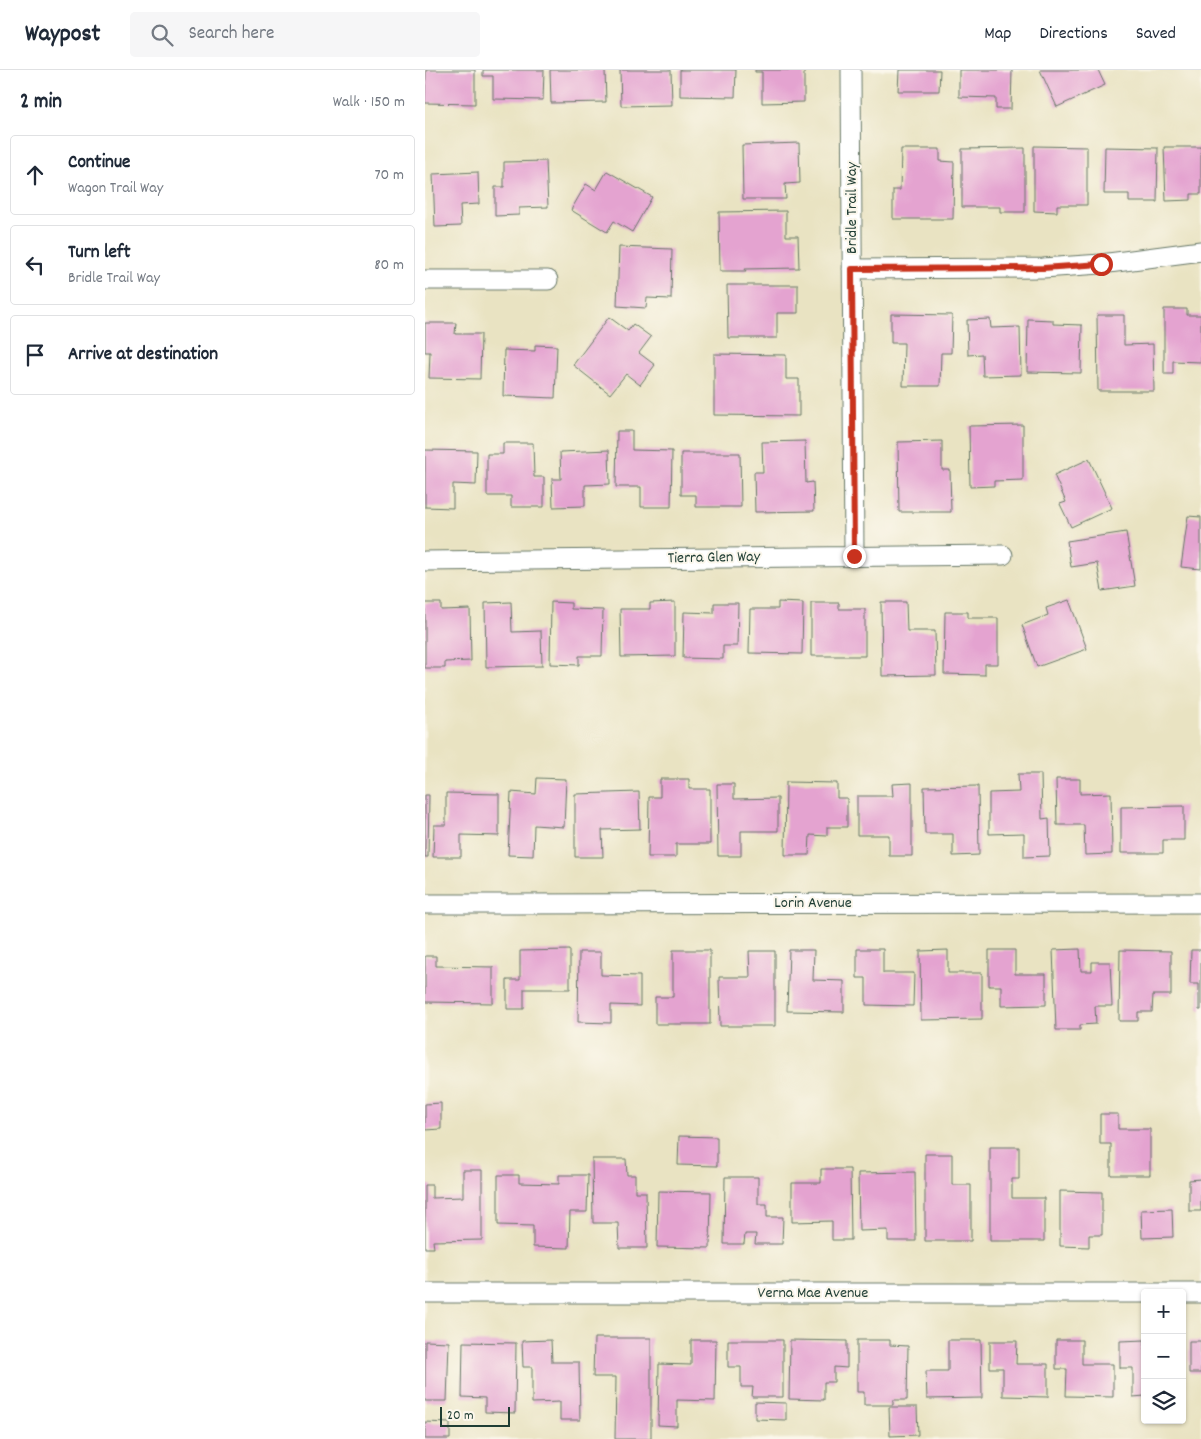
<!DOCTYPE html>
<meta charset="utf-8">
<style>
body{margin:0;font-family:Dekko,sans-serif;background:#f6f6f7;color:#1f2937}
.controls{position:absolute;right:15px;bottom:15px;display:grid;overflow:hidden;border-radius:5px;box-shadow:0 1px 4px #0004}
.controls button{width:45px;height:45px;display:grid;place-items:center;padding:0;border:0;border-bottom:1px solid #e0e1e3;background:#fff;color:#1f2937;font:25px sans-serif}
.scale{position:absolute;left:15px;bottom:12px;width:70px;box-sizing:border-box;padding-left:5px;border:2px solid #1f3d34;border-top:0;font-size:14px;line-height:18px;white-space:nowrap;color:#1f3d34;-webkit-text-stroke:4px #fbf7ec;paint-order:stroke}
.stop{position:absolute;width:15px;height:15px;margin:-11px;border:4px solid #c8321e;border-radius:50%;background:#fff}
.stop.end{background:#c8321e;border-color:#fff;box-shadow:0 1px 5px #0008}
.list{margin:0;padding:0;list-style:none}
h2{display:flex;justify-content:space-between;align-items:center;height:65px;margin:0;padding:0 20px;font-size:21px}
h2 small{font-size:16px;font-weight:400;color:#747a83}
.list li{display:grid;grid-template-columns:32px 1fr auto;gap:15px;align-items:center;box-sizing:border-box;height:80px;margin:0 10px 10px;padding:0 10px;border:1px solid #e0e1e3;border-radius:5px}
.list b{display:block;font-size:19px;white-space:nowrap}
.list p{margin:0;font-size:16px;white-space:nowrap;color:#747a83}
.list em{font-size:16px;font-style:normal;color:#747a83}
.icon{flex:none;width:28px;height:28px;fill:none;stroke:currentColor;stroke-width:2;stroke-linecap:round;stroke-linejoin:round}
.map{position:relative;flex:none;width:776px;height:1369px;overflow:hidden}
header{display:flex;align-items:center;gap:30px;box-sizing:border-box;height:70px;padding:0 25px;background:#fff;border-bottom:1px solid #e0e1e3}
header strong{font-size:24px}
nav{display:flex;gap:28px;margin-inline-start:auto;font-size:18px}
.search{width:350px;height:45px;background:#f6f6f7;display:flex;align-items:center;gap:12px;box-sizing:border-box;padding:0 18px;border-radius:5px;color:#747a83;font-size:19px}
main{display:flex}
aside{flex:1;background:#fff}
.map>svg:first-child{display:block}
.building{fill:#e4a3d0}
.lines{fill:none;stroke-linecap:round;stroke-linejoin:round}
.minor-casing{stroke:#676;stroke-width:21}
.minor{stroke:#fff;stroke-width:19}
.route{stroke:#c8321e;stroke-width:6}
.labels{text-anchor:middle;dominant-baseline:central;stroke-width:4;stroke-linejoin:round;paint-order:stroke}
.street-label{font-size:16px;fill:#1f3d34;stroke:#fbf7ec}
</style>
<header>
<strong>Waypost</strong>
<div class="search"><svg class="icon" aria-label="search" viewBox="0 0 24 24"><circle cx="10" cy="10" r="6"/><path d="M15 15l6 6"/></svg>Search here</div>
<nav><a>Map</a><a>Directions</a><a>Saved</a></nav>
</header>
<main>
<aside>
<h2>2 min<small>Walk · 150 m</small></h2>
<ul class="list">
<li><svg class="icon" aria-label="ahead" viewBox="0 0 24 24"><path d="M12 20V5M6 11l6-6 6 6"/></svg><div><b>Continue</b><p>Wagon Trail Way</p></div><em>70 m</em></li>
<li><svg class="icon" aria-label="left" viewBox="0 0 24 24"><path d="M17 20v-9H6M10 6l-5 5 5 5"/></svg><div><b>Turn left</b><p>Bridle Trail Way</p></div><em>80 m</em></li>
<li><svg class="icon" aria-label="arrive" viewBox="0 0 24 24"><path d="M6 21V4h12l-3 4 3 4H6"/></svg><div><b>Arrive at destination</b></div></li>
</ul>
</aside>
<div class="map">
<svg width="776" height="1369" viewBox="0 0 776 1369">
<rect width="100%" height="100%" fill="#fbf7ec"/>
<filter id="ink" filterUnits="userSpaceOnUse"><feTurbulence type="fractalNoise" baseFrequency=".02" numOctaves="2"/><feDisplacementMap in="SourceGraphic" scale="10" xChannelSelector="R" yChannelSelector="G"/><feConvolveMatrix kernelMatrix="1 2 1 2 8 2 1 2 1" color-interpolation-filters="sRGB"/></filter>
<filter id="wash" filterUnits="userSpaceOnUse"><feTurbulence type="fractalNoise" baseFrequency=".0096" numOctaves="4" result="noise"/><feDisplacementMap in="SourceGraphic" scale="20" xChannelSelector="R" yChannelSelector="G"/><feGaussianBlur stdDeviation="1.12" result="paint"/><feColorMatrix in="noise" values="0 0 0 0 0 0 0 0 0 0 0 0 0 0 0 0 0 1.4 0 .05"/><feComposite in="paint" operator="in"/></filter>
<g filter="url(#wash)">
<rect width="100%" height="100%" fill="#e9e3c2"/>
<g id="blocks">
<path class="building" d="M1,0H50V34L0,33Z
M58,0H119L118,30L68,29V6H58Z
M125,0H180L181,32L126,33Z
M195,0H246L247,35L196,36Z
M255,0H311L310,27L255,26Z
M330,0H379V32L337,33V2H330Z
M474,0H515L514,21H473Z
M534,0H587L586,39H571V28L534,27Z
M615,0H673L680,15L632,37Z
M374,73L375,113L360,114L361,129H318L317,75Z
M609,76L662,77V135H632V142L609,141Z
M680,77L733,78L732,132H704V124H679Z
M739,77H776V124H766V130L741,131Z
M600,78V142H575V137H537V79Z
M476,79H515V91L529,92L528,149H468V120H475Z
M121,91L123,137L94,138V145L70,146V117H79V92Z
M182,101L227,127L207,162L189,151L182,162L146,140L161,114L171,120Z
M53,102L54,134L35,135L36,156L10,157L8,104Z
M361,141V166H373L374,198L320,199L321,201H295L294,142Z
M194,177L247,179L246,229L222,228L221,238L192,236Z
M302,215H373V243H352V268H303Z
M739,239H762V245H776V292L748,291V304H739Z
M466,244L527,245L526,283H516L515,316H478L479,273H466Z
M672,245H699V275L728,274L729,321H673Z
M184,247L203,261L208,254L226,267L214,283L230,295L215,315L201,304L185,324L148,295Z
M565,249L566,258L595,257L596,305L558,306L557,284L543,285L542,250Z
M603,249L628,250V254L657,255L656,303L602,302Z
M0,253H31L30,264H56L55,309L4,308L5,282H0Z
M110,275L132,276L130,328L78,326L79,280L110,281Z
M289,284L361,285V309H374V346L289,345Z
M598,355V410L569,411V416L545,417L544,356Z
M192,361H207V380L247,381L246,437H216V417H191Z
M380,371L381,413L388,412L389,441L330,442L329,402H338L337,372Z
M517,371V400H525L526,442H474L473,372Z
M78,373H108L109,407H119V437H86V426H62V384H78Z
M0,380L52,381L51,415L28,414V438L0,437Z
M184,380L185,414L160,415V436L128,437L127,409H136L135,382Z
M256,383H315L316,437H271V425H256Z
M664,389L687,438L646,457L635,434L641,432L629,405Z
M763,446L776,447V499L756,497Z
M701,462L710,516L677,521L672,493L646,497L642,471Z
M644,530L662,579L612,597L597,555L623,545L621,538Z
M86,532L87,562L116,561L117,596L61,597L60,533Z
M126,532L146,533V539L178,540L177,586H154V595L125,594Z
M250,532V586L196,587L195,539H225V533Z
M353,532L378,533L377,584L324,583L325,539H353Z
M456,532H481L482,561H510L511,605L457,606Z
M0,533H16V540L45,539L46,591L20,592V598H0Z
M289,533H313L312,576H298V589L258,588L259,542L289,543Z
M386,533H414V539H440V586H386Z
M520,542H543V548H573V594H560V605L519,604Z
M593,704H616L617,749L624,748L625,786L599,787V763L564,764V723L594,722Z
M112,708L141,709L139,757L109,755L108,786L83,785L86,722L111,724Z
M235,709H264V719H285V774H251V787H223L224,727H235Z
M631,709H655V724L686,723L687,784L660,785L659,755H632Z
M361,712L412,713V728H422V757H402V766L385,765L384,785H360Z
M487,713V786H464V765H432V726H468L467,714Z
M292,714H309V729L353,728V761H316V786H293Z
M553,716L554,785L528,786V764H500L499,717Z
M214,722L215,759L177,760L178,787H150V724Z
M21,723L74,724V766L36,765V787H8L9,755H21Z
M0,725H4L3,787H0Z
M759,736V770H738V783H696V737Z
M432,879H458V903H489L488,936L441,935V908H432Z
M655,879L656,901H667V892H685L687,936H670L671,954L655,955V960H631L628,880Z
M145,880V919H99V939H82V910H95V881Z
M248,880H285V954H230V927H248Z
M364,880H389L388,910L419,911V942L362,941Z
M523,880V903H557V949L496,950L495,881Z
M564,880H590V904H621V935L576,936V916H564Z
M695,880L746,881V925H728L727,942H713V951H694Z
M766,880H776V940H774V914H765Z
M324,881H350V956H295L294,907H325Z
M154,882H176V905L215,906V936L186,935V953L153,952Z
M0,886H11V896L68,897V933L0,932Z
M16,1033V1059L0,1060V1034Z
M675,1044H693V1059H725V1105H686V1074H675Z
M254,1066L292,1067V1096L253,1095Z
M565,1077H594V1109H587V1128H619V1171H565Z
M500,1084H527V1115H546V1171H500Z
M167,1089H201L202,1105H210V1122H221L222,1178H194L193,1153H168Z
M396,1099H425L426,1170H407V1151L367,1152V1113H396Z
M38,1100H57V1170L8,1171L9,1178H0V1115H7V1128L38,1127Z
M490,1102L491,1171H463V1160L434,1161L433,1103Z
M73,1105H94V1113L134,1114V1105H163L162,1142H145L144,1178L108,1177V1156L73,1155Z
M300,1107H333V1134H342V1147H358L357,1174H330L331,1164H320L319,1174H299Z
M776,1109V1141H764V1110Z
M233,1121L286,1122L285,1178L232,1177Z
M635,1121L677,1122V1165H664V1177L635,1176Z
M747,1139L748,1167L717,1168L716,1140Z
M169,1268H226V1369H190L191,1307H168Z
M126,1270L127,1292H154L155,1350H135V1332L107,1333V1297H98L97,1271Z
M266,1270H291L290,1331L252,1330V1356L233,1355L234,1294L266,1295Z
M303,1270H358V1327H327L328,1317H316V1297H303Z
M365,1270L422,1271V1298L409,1297V1312H399V1330L364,1329Z
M432,1270H465V1275L483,1276L482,1330H468V1335H439V1322H432Z
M523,1270H556L557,1328L502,1329L501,1301H523Z
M631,1270H657V1294H688V1327L641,1326L642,1299H631Z
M720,1270V1326L708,1327V1298H695V1271Z
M0,1271L24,1272L22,1331H0Z
M565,1271H592L591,1294H623V1327L578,1326V1298H565Z
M764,1271H776V1303H764Z
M38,1272L91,1273L90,1343L60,1342V1328L37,1327Z
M330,1332L361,1333V1350L330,1349Z
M464,1337H492L493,1365L465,1366Z
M0,1352L25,1353V1369H0Z"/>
</g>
</g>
<g filter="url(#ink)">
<use href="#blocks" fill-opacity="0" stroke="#676" stroke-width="1"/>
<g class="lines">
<g class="minor-casing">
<path id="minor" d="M426,0L429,486
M427,199L618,198L676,194L776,181
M0,210H123
M0,491L578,485
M0,834L776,833
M0,1223H776"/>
</g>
<use href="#minor" class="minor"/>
</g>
</g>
<g class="lines" filter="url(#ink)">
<path class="route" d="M429,486L427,199L618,198L676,194"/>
</g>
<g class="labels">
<g class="street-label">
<text transform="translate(427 138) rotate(-90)">Bridle Trail Way</text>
<text transform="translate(289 488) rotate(-1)">Tierra Glen Way</text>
<text x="388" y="833">Lorin Avenue</text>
<text x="388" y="1223">Verna Mae Avenue</text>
</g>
</g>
</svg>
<div class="controls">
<button>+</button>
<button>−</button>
<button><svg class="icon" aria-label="layers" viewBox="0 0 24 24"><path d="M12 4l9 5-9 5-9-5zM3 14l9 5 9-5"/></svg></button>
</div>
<div class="scale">20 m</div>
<div class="stop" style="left:676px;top:194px"></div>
<div class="stop end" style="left:429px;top:486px"></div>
</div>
</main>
